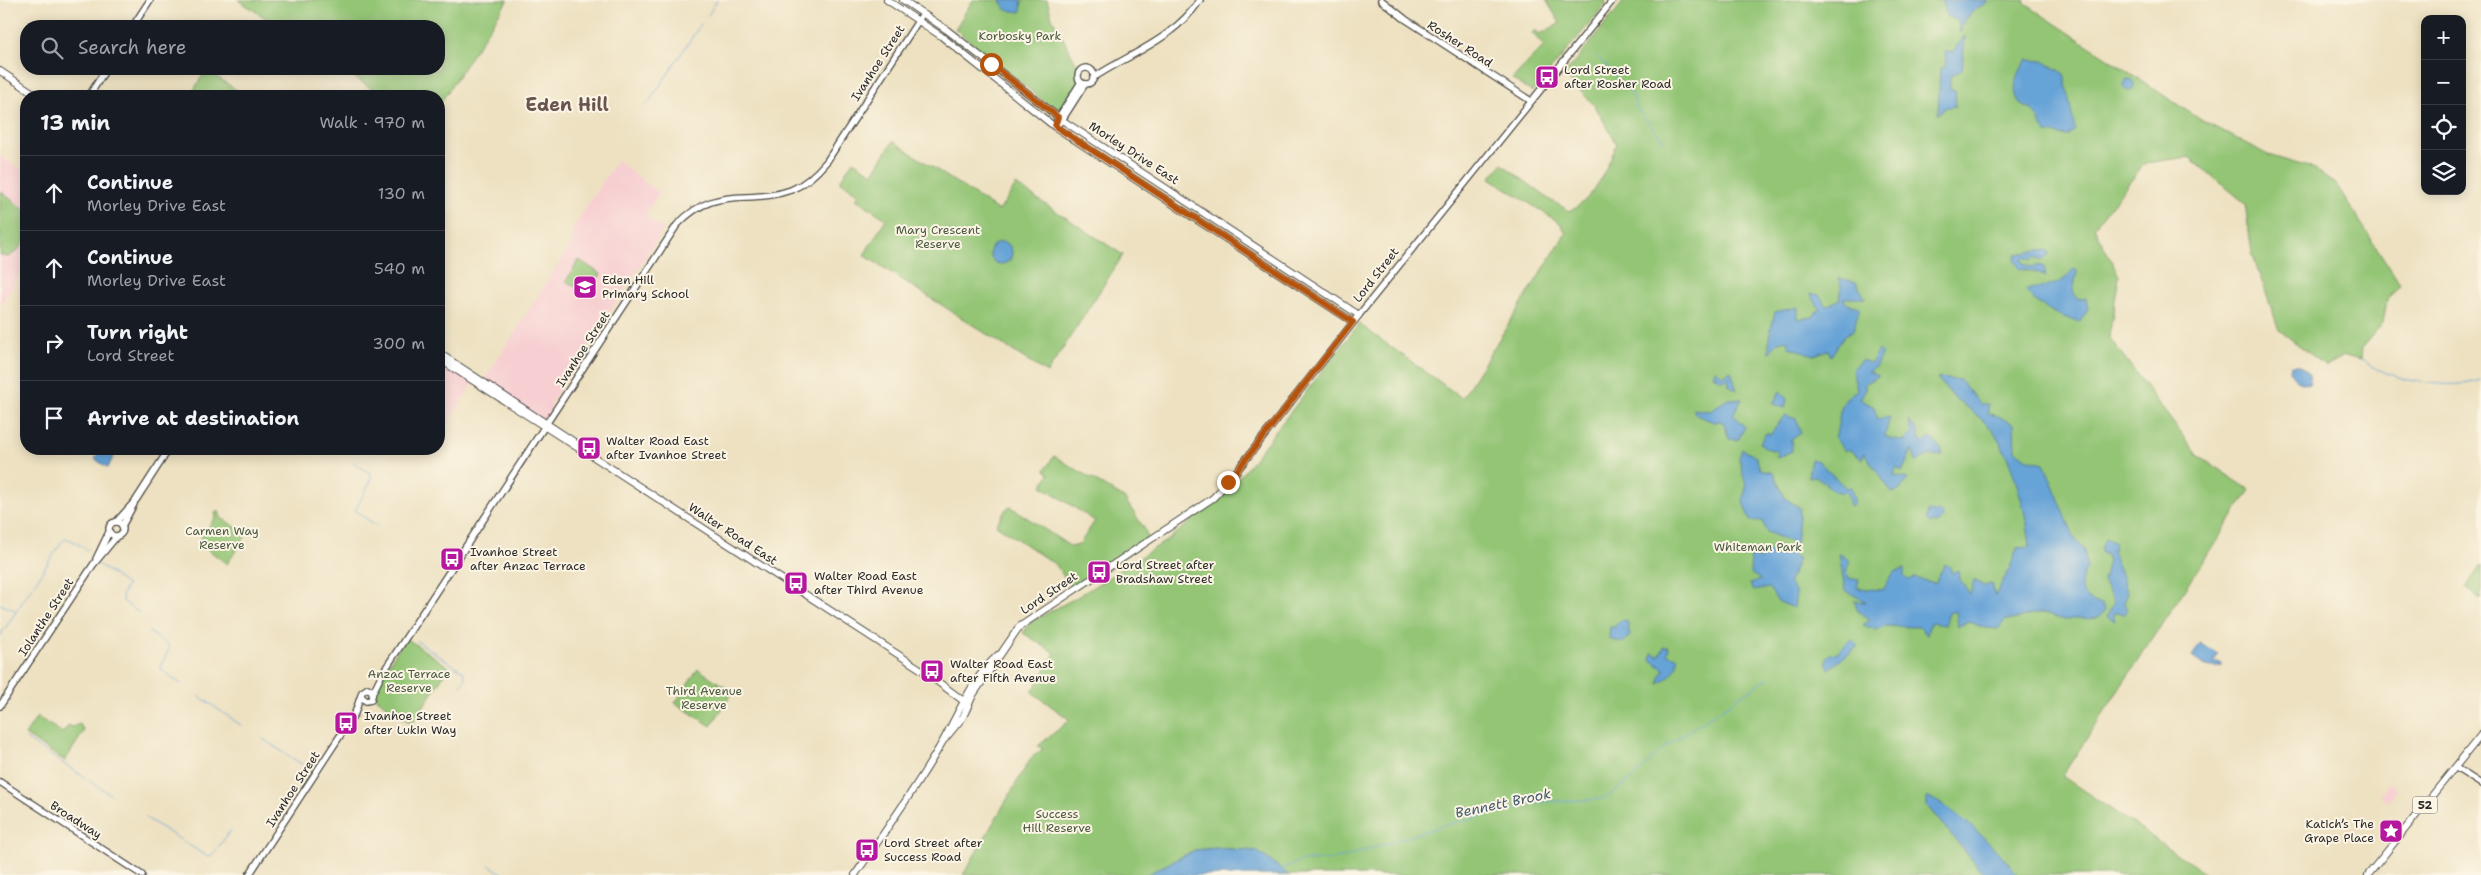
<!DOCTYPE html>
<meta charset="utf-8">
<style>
body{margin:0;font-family:"Shantell Sans",sans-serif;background:#20242c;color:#f1f3f6}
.controls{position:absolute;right:15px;top:15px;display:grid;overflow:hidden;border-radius:10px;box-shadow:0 2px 12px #0003}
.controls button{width:45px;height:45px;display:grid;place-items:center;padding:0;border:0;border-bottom:1px solid #363941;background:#171b24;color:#f1f3f6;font:25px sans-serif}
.stop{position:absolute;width:15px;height:15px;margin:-11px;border:4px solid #b45309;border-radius:50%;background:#fff}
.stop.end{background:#b45309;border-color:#fff;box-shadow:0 1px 5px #0008}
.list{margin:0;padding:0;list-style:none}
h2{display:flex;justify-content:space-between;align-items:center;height:65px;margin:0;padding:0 20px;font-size:21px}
h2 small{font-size:16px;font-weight:400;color:#9ea1a6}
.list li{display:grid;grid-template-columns:32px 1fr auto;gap:15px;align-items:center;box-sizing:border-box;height:75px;padding:0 20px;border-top:1px solid #363941}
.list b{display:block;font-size:19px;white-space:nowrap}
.list p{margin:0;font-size:16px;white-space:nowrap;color:#9ea1a6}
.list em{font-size:16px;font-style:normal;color:#9ea1a6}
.icon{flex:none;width:28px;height:28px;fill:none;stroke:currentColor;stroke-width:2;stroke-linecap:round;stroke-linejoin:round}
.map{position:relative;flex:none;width:2481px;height:875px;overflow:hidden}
.search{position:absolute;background:#171b24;box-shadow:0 2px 12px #0003;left:20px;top:20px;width:425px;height:55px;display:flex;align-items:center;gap:12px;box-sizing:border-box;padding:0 18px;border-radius:20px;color:#9ea1a6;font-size:19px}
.panel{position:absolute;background:#171b24;box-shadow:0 2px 12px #0003;left:20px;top:90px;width:425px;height:365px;border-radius:20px}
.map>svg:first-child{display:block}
.built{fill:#f7cfd2}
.green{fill:#93c575;stroke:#5f7850;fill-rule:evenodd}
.water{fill:#66a3d7;stroke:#486781}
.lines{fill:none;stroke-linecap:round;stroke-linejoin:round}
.stream{stroke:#66a3d7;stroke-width:1}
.secondary-casing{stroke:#484642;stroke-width:8}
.primary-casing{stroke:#484642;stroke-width:8}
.secondary{stroke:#fff;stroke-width:5.5}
.primary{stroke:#fff;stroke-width:6}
.route{stroke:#b45309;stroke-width:6}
.labels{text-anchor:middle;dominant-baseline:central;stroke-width:4;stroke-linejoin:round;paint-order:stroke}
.shield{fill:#fcf5e5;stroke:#6a6863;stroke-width:1}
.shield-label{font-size:11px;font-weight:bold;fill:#2b2b2b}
.park-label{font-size:12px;fill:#4a5941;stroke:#fcf5e5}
.street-label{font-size:12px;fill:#2b2b2b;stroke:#fcf5e5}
.poi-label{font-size:12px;fill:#2b2b2b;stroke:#fcf5e5;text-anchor:start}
.water-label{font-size:14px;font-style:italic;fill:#435b70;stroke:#fcf5e5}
.district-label{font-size:18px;font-weight:bold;fill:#695450;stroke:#fcf5e5}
</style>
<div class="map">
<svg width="2481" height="875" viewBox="0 0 2481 875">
<rect width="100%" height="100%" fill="#fcf5e5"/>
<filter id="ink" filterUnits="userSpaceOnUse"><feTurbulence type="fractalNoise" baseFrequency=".02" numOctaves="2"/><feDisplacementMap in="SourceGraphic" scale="10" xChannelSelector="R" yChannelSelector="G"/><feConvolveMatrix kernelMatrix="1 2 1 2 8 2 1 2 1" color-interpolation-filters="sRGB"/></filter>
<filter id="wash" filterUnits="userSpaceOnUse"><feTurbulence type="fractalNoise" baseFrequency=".0096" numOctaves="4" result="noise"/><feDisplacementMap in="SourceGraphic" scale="20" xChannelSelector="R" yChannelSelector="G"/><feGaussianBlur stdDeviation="1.12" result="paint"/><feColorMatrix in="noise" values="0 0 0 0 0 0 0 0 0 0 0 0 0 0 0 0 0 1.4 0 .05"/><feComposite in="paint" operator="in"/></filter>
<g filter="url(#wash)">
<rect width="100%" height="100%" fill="#ede1c1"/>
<path class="built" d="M0,156L26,173V265L0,306Z
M617,160L659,193L645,215L664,229L551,403V415L546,423L483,382L572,242L574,235L572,229Z
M439,359L474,382L442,433L439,431Z
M2389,782L2398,788L2389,802L2380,796Z"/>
<path class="green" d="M238,0H508L439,105V96H383L342,69H439V26H278Z
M973,0H1047L1052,18L1078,66L1079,83L1061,109H1053L955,29Z
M1546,0H1605L1606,4L1532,92L1512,79L1544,46L1532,33L1535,30L1540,34L1560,23Z
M1625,0H2025L2024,3L2201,120L2268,155L2315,169L2336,184L2400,284L2387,300L2383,323L2362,347L2361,360L2344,356L2326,366L2279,330L2252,253L2245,203L2189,157L2145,163L2094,227L2119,276L2109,337L2197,455L2250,490L2062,776L2208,875H1277L1257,851L1217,848L1195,850L1146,875H963L1031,758L1043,749L1038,746L1070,720L1032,692L1055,653L1023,633L1031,622L1079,596L1169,539L1221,497L1246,469L1359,324L1462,398L1566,233L1560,223L1490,178L1502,164L1550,200L1570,211C1596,198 1606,168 1617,144L1595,106L1564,75Z
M206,70L246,96H195V88Z
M893,141L999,211L1016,185L1123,255L1047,373L864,255L886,219L856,199L859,194L840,181L853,161L873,173ZM1000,243H1003L1012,253L1010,260L992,259L991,249Z
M0,191L26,211C26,233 30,245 8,257L0,255Z
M579,260L601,274L588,295L566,281Z
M1054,456L1124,498L1144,528L1149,541L1073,590L1056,565L996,525L1006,509L1011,507L1071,547L1079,545L1095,521L1042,486L1049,474L1045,470Z
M219,511L221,518L247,534L227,564L198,542L214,519L216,518L215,513Z
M2481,565V599L2466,588Z
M406,638L449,667L412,724L389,709L374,695L382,674Z
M698,669L733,692L711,726L675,703Z
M37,717L63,733L69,725L72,727L80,724L84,731L65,761L25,735Z"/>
<path class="water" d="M1001,0H1022L1021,12L1006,10Z
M1941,0H1987L1986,3C1973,10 1963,18 1960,33L1958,21L1947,16Z
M1965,36L1962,70L1950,76V89L1955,91L1956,106L1944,108L1938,115L1940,69L1946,66L1945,52H1952Z
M2027,60L2043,61L2064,74L2075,130L2067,136L2047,133C2038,124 2040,119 2035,113C2032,109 2025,107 2021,104C2009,91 2018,72 2027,60Z
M2123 85a6 6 0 1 1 12 0a6 6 0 1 1-12 0Z
M990 253a11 11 0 1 1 22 0a11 11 0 1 1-22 0Z
M2047,250L2050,253L2042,261L2035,257L2031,260L2025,257L2022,260L2024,264L2034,268L2037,265L2044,267L2046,277L2040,273L2019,269L2015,260L2016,254Z
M2074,268L2077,272L2073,291L2078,300L2086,298L2088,309L2080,322C2066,320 2031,303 2026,290C2048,285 2060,288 2074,268Z
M1838,278L1856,282L1865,298H1843L1847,304L1860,307L1853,331L1843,337L1831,356L1828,350L1814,355L1789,347L1787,340L1778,342L1769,353V337L1775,312L1798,307V319L1813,317L1819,308L1810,293L1819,295L1826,306L1839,300L1841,285Z
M1879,350L1882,353L1876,366L1869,372L1879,376L1865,383V390L1860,399L1874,407L1878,419L1890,417L1885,436L1893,440L1905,441L1912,433L1908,420L1917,430L1919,439L1924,442L1931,438L1941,449L1943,455L1928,456L1916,462L1912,450L1902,472L1897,468L1893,475L1908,479L1900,490L1892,493L1864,453L1862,459L1848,449L1845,451L1835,438C1842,417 1835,403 1857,390L1852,370L1861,360L1871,363Z
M2291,365H2298L2309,374L2310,383L2307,384L2299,382L2290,371Z
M1715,370L1722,375L1731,371L1737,390L1729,385L1728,378L1721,380L1713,375Z
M1937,378L1960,380L1980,404H1988V413L2014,424L2015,451L2028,459L2044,463L2074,537L2084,550L2087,568C2076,584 2081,601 2102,604L2105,610C2098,622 2090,618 2078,618C2074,618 2070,620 2066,620C2057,619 2050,613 2040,613C2028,613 2019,621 2006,620L1998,629L1986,628L1969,622L1958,626L1956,611L1949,613L1945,625L1930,623L1927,635L1919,627L1884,626L1877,630L1863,625L1870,620L1859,612L1854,601L1866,602L1845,590L1839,553L1850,561L1846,572L1848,578L1859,580L1857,588L1883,590L1894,572L1904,569V576L1908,580L1915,578L1935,583L1945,564L1950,567L1952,573L1958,570L1959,578L1970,594L1974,580L1984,586L1991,584L1995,596L2010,568L2017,548L2030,547C2028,518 2012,458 1995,434C1987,422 1972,412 1961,402L1956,400Z
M1780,391L1787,399L1785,408L1773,404Z
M1728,399H1742L1733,414L1745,427L1738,440L1729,439L1724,423L1718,420L1716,423L1696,415L1693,409L1709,411Z
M1785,415L1796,419L1801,433L1791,440L1792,451L1777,458V451L1766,448L1760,443L1766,433L1770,435Z
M101,449L114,455L108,468L95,459Z
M1742,449L1756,457L1760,469L1773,473L1785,498L1800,508L1796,544L1767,532L1762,521H1750L1743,502L1746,486L1739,458Z
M1811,459L1818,461L1846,488L1851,487L1855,504L1850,507L1847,493L1834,491L1816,476L1808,477Z
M1928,511L1942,513L1943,518L1939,523L1929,522L1926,519Z
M2105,538L2114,542L2115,549L2112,551L2127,591L2124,604L2128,609L2124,614L2113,613L2115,621L2107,616L2114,602L2103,581L2108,560L2106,554H2102L2101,549Z
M1778,548L1799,558L1789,582L1796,594L1794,608L1777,601L1769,588L1753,591L1750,583L1761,580L1750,573L1751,556L1760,560L1769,551Z
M1627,620L1630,636L1623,643L1609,639L1610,627H1615L1619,621Z
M1851,639L1858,646L1829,669L1826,661L1828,655L1838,652Z
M2200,643L2218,654L2214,663H2222V666C2210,670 2201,664 2192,657Z
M1664,647H1669L1667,654L1677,657C1679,671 1669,677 1658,684L1661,675L1665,670L1651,660L1652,653L1659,656Z
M1927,797C1952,805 2002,852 2017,875H1985L1927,806Z
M1217,848L1257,851L1289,875H1146L1195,850Z"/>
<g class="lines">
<path class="stream" d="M708,15L717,0
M1598,57L1633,95L1636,107L1664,142
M647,105L701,24
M2361,360C2373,367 2387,374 2401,378C2418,383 2467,389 2481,379
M324,449L332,454
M353,462L371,474V480L355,511L377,526
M99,565L127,585L122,595L123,601L139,613
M0,604L15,610
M149,632L168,645L169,649L161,665V669L181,684
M0,636L61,543L65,539L71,540L88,550
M417,641L464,672L465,679L461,685
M199,696L242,726
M26,739L111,795
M263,739L306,767
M146,818L208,857L213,854L231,830
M489,865L505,875
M1280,869L1302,861L1338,859L1448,824L1541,802L1604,799L1632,779L1665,747L1769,677"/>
</g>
</g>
<g filter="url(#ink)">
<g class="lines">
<g class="secondary-casing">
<path id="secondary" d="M1381,0L1405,19L1531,101
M133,26L150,0
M1078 76a8 8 0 1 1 16 0a8 8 0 1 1-16 0Z
M1093,78C1131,53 1173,40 1200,0
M89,96L106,69
M1057,120L1081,82
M1055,127L1062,120L1085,84
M1359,315L1613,0
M117,521L136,500L169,449
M109 529a7 7 0 1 1 14 0a7 7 0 1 1-14 0Z
M122,526L134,504
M96,559L109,532
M373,692L382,674L677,225C717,183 747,206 791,190C806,184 817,173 827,161L920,18
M0,706L93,565L117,536
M2456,768L2481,784
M0,782L142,875
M249,875L355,713L362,692L368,688L373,692L371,700L366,701L362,697"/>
</g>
<g class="primary-casing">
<path id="primary" d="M887,0L941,36L1055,127L1353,322
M903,0L947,30L1062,120L1359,315L1228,482L1213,498L1019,627L973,695L963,717L944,740
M0,71L38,96
M439,353L573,441L583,450L922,670L969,705
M439,359L578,448
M855,875C885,831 917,787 943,741C959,712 973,677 998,655
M2368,875L2481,735"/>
</g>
<use href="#secondary" class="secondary"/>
<use href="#primary" class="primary"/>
</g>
</g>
<g class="lines" filter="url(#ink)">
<path class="route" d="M991,64L1058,117L1055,126L1353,322L1228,482"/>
</g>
<defs>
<g id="bus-square" transform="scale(1.25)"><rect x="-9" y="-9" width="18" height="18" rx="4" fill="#b5179e" stroke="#fcf5e5"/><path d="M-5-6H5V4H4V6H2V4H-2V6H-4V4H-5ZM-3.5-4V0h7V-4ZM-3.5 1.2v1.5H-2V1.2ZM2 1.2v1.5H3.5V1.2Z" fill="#fff"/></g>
<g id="school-square" transform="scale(1.25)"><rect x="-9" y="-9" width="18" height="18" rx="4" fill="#b5179e" stroke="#fcf5e5"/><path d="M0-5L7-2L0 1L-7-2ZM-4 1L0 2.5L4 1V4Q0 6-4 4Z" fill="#fff"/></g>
<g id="sight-square" transform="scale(1.25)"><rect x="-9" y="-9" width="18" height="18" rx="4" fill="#b5179e" stroke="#fcf5e5"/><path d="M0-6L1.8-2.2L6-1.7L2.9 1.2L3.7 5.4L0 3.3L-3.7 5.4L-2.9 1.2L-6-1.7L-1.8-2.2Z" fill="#fff"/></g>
</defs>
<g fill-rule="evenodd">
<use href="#bus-square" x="1547" y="77"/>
<use href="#school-square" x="585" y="287"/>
<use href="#bus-square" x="589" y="448"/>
<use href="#bus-square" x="452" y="559"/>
<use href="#bus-square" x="1099" y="572"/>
<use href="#bus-square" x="796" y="583"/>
<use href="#bus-square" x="932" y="671"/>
<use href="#bus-square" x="346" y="723"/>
<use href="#sight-square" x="2391" y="831"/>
<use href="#bus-square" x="867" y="850"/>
</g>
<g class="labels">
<rect class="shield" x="2412.5" y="796.5" width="25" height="17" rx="4"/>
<g class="shield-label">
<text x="2425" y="805">52</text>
</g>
<g class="park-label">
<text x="1020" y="36">Korbosky Park</text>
<text x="938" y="230">Mary Crescent<tspan x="938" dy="14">Reserve</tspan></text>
<text x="222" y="531">Carmen Way<tspan x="222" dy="14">Reserve</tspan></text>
<text x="1758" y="547">Whiteman Park</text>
<text x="409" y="674">Anzac Terrace<tspan x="409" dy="14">Reserve</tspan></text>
<text x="704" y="691">Third Avenue<tspan x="704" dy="14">Reserve</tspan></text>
<text x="1057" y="814">Success<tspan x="1057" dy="14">Hill Reserve</tspan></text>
</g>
<g class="street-label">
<text transform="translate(1460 44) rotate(33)">Rosher Road</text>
<text transform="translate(878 63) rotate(-57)">Ivanhoe Street</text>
<text transform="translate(1134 153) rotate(33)">Morley Drive East</text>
<text transform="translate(1376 275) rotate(-52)">Lord Street</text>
<text transform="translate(583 349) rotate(-57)">Ivanhoe Street</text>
<text transform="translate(733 534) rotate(33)">Walter Road East</text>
<text transform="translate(1049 593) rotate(-34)">Lord Street</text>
<text transform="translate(46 617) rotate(-57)">Iolanthe Street</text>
<text transform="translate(293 789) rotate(-57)">Ivanhoe Street</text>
<text transform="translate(76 820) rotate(33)">Broadway</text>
</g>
<g class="poi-label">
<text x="1564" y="70">Lord Street<tspan x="1564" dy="14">after Rosher Road</tspan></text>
<text x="602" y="280">Eden Hill<tspan x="602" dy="14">Primary School</tspan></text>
<text x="606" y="441">Walter Road East<tspan x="606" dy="14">after Ivanhoe Street</tspan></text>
<text x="470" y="552">Ivanhoe Street<tspan x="470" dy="14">after Anzac Terrace</tspan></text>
<text x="1116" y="565">Lord Street after<tspan x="1116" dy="14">Bradshaw Street</tspan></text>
<text x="814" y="576">Walter Road East<tspan x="814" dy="14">after Third Avenue</tspan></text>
<text x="950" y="664">Walter Road East<tspan x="950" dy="14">after Fifth Avenue</tspan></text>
<text x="364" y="716">Ivanhoe Street<tspan x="364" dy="14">after Lukin Way</tspan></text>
<text x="2374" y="824" text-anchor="end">Katich’s The<tspan x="2374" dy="14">Grape Place</tspan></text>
<text x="884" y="843">Lord Street after<tspan x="884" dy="14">Success Road</tspan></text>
</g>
<g class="water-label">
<text transform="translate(1503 803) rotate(-12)">Bennett Brook</text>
</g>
<g class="district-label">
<text x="567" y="105">Eden Hill</text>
</g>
</g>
</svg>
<div class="controls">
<button>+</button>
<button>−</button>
<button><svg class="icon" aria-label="locate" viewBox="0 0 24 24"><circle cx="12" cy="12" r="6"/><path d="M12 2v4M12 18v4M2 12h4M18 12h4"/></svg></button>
<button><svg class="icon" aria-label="layers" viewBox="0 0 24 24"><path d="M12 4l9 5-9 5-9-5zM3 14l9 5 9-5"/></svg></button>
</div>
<div class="stop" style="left:991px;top:64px"></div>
<div class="stop end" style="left:1228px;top:482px"></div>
<div class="search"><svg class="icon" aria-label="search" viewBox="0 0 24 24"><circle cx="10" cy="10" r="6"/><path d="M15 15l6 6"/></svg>Search here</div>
<section class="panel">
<h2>13 min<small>Walk · 970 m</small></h2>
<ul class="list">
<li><svg class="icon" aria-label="ahead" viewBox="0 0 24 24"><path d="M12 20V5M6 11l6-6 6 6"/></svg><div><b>Continue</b><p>Morley Drive East</p></div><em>130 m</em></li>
<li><svg class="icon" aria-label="ahead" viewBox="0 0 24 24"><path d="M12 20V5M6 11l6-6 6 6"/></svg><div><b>Continue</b><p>Morley Drive East</p></div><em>540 m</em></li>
<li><svg class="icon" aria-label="right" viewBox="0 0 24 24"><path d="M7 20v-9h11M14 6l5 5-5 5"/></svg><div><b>Turn right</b><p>Lord Street</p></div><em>300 m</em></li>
<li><svg class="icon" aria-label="arrive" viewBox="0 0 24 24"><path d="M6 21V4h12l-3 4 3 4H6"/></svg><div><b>Arrive at destination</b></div></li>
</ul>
</section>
</div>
